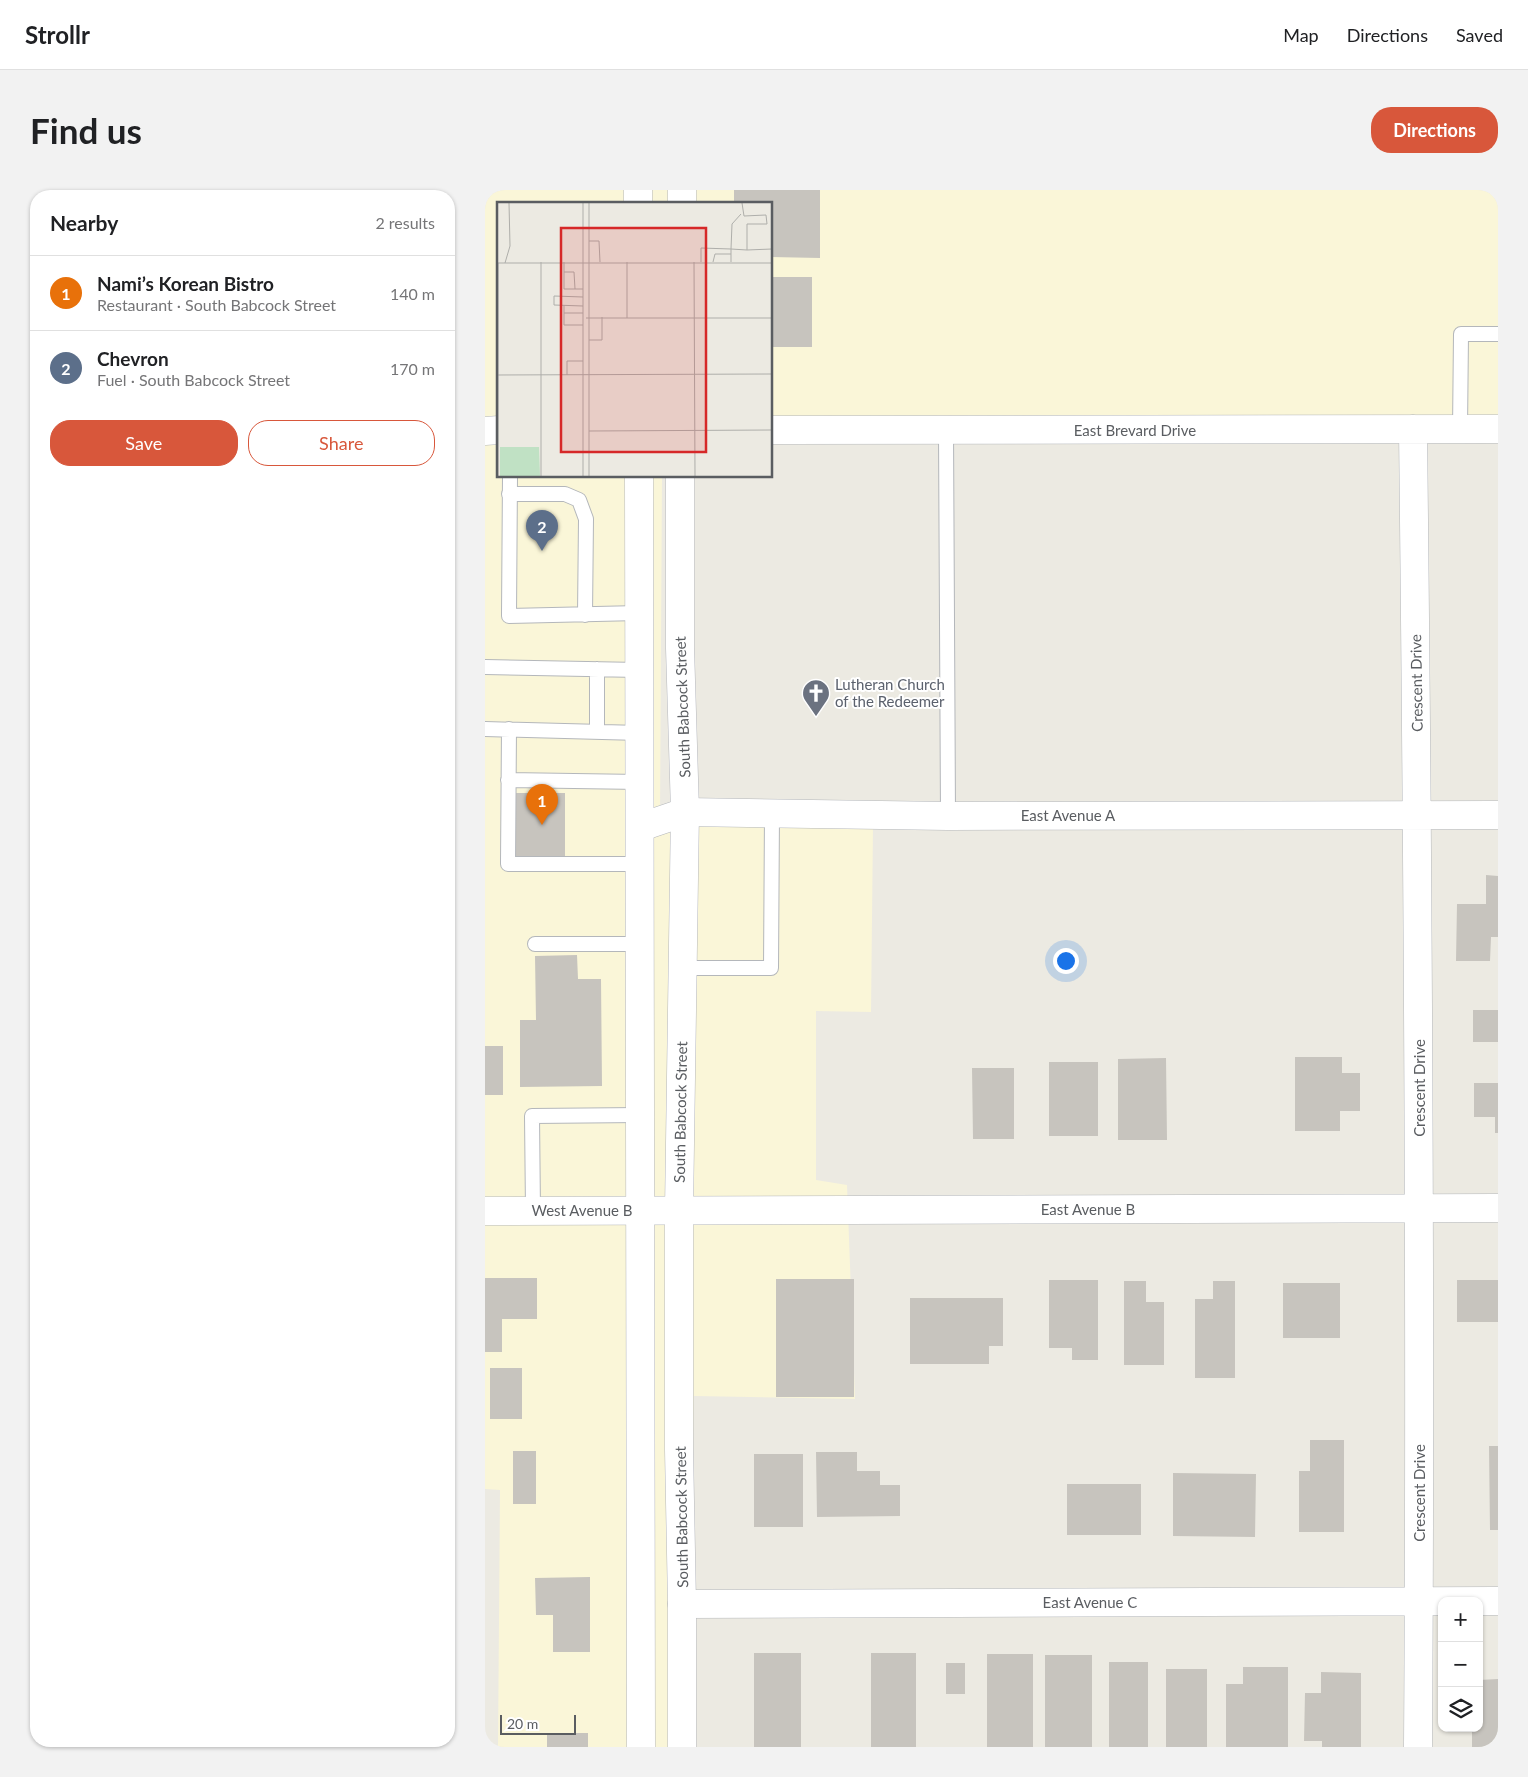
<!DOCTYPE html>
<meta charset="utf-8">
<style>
body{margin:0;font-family:Lato,sans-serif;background:#f2f2f2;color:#202124}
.controls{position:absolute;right:15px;bottom:15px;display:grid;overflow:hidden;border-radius:10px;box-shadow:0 1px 4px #0004}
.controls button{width:45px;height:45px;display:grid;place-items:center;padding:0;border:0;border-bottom:1px solid #e0e0e0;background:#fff;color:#202124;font:25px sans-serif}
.scale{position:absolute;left:15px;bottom:12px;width:76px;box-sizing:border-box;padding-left:5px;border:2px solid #5a5d61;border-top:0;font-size:14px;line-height:18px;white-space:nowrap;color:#5a5d61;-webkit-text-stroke:4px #fff;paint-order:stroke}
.you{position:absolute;left:580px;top:770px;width:18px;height:18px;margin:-12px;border:4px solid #fff;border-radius:50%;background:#1a73e8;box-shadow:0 0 0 8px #1a73e833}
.badge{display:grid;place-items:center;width:32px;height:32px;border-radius:50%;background:#d8573b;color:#fff;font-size:16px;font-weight:700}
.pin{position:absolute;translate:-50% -41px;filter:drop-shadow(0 1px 2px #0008)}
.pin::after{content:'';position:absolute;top:26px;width:18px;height:15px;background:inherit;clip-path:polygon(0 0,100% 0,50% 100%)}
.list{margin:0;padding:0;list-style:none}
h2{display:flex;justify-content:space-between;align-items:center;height:65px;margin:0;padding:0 20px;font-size:21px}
h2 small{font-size:16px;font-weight:400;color:#757577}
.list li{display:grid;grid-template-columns:32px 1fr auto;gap:15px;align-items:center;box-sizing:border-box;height:75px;padding:0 20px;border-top:1px solid #e0e0e0}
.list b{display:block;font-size:19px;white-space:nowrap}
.list p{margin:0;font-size:16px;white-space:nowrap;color:#757577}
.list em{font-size:16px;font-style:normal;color:#757577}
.actions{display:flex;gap:10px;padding:15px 20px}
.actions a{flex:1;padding:11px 0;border:1px solid #d8573b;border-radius:20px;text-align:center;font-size:18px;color:#d8573b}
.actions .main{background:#d8573b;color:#fff}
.icon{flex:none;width:28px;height:28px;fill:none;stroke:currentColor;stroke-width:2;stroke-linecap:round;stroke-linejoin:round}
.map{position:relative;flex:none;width:1013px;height:1557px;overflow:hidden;border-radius:20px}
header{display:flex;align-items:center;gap:30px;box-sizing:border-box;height:70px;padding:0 25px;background:#fff;border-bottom:1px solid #e0e0e0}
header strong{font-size:24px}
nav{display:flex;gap:28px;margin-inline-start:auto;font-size:18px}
.intro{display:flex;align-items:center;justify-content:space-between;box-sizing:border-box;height:120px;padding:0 30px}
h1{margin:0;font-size:35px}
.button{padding:12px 22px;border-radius:20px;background:#d8573b;color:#fff;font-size:18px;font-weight:700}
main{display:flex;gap:30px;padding:0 30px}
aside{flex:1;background:#fff;border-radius:20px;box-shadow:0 1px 4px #0004}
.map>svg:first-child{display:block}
.commercial{fill:#faf6d8}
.building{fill:#c7c4be}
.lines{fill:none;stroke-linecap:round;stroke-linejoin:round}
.service-casing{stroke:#b4b7bb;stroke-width:16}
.minor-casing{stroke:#b4b7bb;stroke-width:29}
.secondary-casing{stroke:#b5b7bd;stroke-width:29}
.service{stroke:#fff;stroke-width:14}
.minor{stroke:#fff;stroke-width:28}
.secondary{stroke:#fff;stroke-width:28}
.labels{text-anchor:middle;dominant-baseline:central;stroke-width:4;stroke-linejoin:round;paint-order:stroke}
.street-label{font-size:15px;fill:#5a5d61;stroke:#fff}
.worship-label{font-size:15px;fill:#5b616d;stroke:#fff;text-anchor:start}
.inset-road{fill:none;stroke:#aeaeaa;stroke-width:1}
.view{fill:#d62828;fill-opacity:0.15;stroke:#d62828;stroke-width:2.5}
.inset-edge{fill:none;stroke:#5a5d61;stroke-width:2.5}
</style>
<header>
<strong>Strollr</strong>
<nav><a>Map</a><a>Directions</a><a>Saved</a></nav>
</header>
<div class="intro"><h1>Find us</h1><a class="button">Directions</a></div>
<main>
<aside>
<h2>Nearby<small>2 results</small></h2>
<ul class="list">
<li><span class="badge" style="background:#e8710a">1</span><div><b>Nami’s Korean Bistro</b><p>Restaurant · South Babcock Street</p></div><em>140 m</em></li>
<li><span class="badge" style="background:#5c6f8a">2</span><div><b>Chevron</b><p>Fuel · South Babcock Street</p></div><em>170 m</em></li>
</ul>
<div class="actions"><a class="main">Save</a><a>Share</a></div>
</aside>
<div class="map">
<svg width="1013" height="1557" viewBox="0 0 1013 1557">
<rect width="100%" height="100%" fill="#eceae2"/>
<path class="commercial" d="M0,0H1013V240L286,241V14H14V286H177L175,626L388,636L386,822L331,821V990L362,995L370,1209L209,1206L203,1557H13L15,1300L0,1299Z"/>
<path class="building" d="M249,0H335V68L286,67V14H249Z
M286,87H327V157H286Z
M31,603H80V666H31Z
M1001,685L1013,686V747H1006L1005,771H971L972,714H1001Z
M92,765L93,789H116L117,896L35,897V830H51L50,766Z
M988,820H1013V852H988Z
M0,856H18V905H0Z
M810,867H857V883H875V921H855V941H810Z
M681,868L682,950H633V869Z
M564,872H613V946H564Z
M487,878H529V949H488Z
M989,893H1013V943H1010V927H989Z
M0,1088H52V1129H17V1162H0Z
M291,1089H369V1207H291Z
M564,1090H613V1170H587V1158H564Z
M972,1090H1013V1132H972Z
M639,1091H661V1112H679V1175H639Z
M728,1091H750V1188H710V1109H728Z
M798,1093H855V1148H798Z
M425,1108H518V1156H504V1174H425Z
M5,1178H37V1229H5Z
M825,1250H859V1342H814V1281H825Z
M1004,1256H1013V1340H1005Z
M28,1261H51V1314H28Z
M331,1262H372V1281H395V1295H415V1326L332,1327Z
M269,1264H318V1337H269Z
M688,1283L771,1284L770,1347L688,1346Z
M582,1294H656V1345H582Z
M105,1387V1462H68V1425H51L50,1388Z
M269,1463H316V1557H269Z
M386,1463H431V1557H386Z
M502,1464H548V1557H502Z
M560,1465H607V1557H560Z
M624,1472H663V1557H624Z
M461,1473H480V1504H461Z
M758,1477H803V1557H741V1494H758Z
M681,1479H722V1557H681Z
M836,1482L876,1483V1557H837V1551H819L820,1503H836Z
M1013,1489V1557H987V1538H994V1490Z
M62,1543H103V1557H62Z"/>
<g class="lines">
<g class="service-casing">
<path id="service" d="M461,240L463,626
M975,240L976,144H1013
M25,286L24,426L154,423
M24,304H80L94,310L101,329L100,425
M0,477L154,480
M112,479V542
M0,539L155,543
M24,539L23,674H156
M23,590L155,592
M50,754H156
M198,778H286L287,623
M48,1021L47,926L155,925"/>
</g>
<g class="minor-casing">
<path id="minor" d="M928,239C933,678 936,1118 933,1557
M286,240L1013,239
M0,241L14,240
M156,637L200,622L463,626L1013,625
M0,1021L1013,1018
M197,1414L1013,1411"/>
</g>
<g class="secondary-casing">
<path id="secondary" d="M153,0V14
M197,14V0
M154,286L156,1557
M195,286V458L200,621L194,1020V1260L197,1414V1557"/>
</g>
<use href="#service" class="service"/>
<use href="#minor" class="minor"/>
<use href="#secondary" class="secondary"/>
</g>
<defs>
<g id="church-pin" transform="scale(1.4375)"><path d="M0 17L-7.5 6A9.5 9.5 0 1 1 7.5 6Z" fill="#6b7280" stroke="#fff"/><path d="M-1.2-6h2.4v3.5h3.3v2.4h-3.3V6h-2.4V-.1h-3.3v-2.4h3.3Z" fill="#fff"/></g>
</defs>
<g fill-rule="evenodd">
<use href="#church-pin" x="331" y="503"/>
</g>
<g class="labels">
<g class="street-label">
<text x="650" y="240">East Brevard Drive</text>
<text transform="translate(931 493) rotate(-91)">Crescent Drive</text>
<text transform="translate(197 517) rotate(-92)">South Babcock Street</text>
<text x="583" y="625">East Avenue A</text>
<text transform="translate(934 898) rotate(-90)">Crescent Drive</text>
<text transform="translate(195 922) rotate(-89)">South Babcock Street</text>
<text x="603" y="1019">East Avenue B</text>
<text x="97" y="1020">West Avenue B</text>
<text transform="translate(934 1303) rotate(-90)">Crescent Drive</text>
<text transform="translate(196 1327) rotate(-91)">South Babcock Street</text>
<text x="605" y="1412">East Avenue C</text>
</g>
<g class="worship-label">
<text x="350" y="494">Lutheran Church<tspan x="350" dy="17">of the Redeemer</tspan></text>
</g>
</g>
<g transform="translate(12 12)">
<rect width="275" height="275" fill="#eceae2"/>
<path d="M3,245H42L43,274H3Z" fill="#c0e1c4"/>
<path class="inset-road" d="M86,1V274M245,1L247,14L269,13L270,22H250V48L275,47M244,12L235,22L234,47L250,48M92,39H102L103,60M44,60V274M67,60V87H86M130,60V116M197,60L198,274M204,60V46L234,47V60M216,60L218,52H234M0,61H275M1,61V274M8,61L13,44L12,1M67,70H77L78,87M86,95L57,94V103L86,104M67,103V123H86M67,111H86M89,116H275M92,138H105V115M0,173L275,172M70,173V159H86M92,229L275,228M92,274V1"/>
<path class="view" d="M64,26H209V250H64Z"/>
<rect width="275" height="275" class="inset-edge"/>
</g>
</svg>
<div class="controls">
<button>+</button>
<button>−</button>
<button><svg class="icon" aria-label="layers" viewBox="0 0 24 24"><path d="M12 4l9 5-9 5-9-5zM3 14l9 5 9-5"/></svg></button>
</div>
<div class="scale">20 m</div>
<div class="you"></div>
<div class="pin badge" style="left:57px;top:635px;background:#e8710a">1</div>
<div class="pin badge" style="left:57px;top:361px;background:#5c6f8a">2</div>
</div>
</main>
